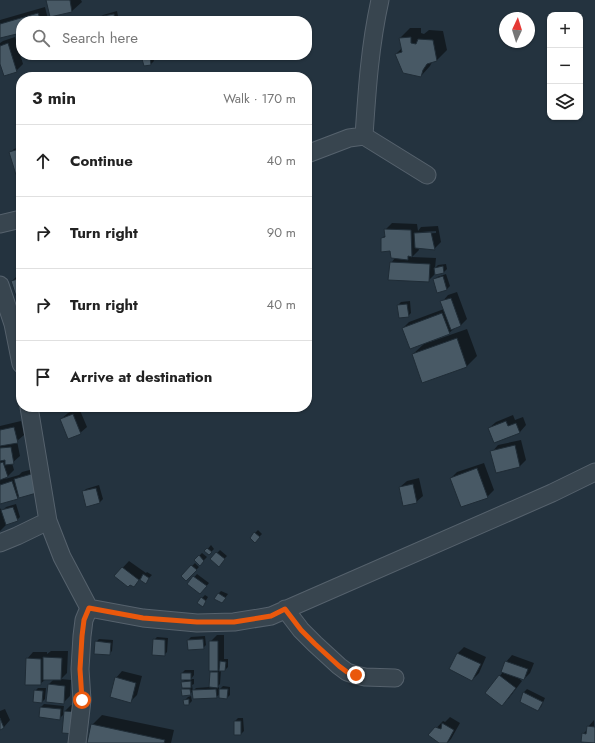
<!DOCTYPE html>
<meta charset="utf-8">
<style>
body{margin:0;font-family:Jost,sans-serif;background:#f2f2f2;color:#222}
.controls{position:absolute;right:12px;top:12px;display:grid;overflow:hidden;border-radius:8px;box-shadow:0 1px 3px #0004}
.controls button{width:36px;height:36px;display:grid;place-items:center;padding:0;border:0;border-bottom:1px solid #e0e0e0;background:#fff;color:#222;font:20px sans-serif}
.compass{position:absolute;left:499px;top:12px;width:36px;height:36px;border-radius:50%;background:#fff;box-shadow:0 1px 3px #0004;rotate:4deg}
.stop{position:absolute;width:12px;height:12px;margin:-9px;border:3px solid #ea580c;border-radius:50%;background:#fff}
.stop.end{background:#ea580c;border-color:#fff;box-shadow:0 1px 4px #0008}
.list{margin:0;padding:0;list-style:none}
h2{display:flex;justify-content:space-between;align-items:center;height:52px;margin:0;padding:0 16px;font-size:17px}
h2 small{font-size:13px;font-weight:400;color:#767676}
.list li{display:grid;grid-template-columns:26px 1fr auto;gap:12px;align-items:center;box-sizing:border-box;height:72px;padding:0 16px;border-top:1px solid #e0e0e0}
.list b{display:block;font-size:15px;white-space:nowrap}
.list em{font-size:13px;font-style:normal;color:#767676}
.icon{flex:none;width:22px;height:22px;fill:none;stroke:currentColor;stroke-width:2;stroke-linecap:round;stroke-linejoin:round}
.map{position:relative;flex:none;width:595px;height:743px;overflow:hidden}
.search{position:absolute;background:#fff;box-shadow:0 1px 3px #0004;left:16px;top:16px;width:296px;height:44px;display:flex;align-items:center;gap:10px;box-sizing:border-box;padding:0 14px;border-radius:16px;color:#767676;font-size:15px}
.panel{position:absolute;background:#fff;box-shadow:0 1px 3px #0004;left:16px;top:72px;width:296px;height:340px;border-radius:16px}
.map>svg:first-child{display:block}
.shadow{fill:#0007;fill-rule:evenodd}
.building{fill:#485965;stroke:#1f2c36}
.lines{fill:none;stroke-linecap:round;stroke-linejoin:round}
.street-casing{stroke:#56626d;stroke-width:19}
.street{stroke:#38454f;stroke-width:17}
.route{stroke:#ea580c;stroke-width:5}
</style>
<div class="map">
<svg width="595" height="743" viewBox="0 0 595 743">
<rect width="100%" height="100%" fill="#24333f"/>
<path class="shadow" d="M47,0H81L82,2L72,11L51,16Z
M45,7L48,19L47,21H21V32L0,37V20Z
M117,11L118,16L115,19L107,21H100V18L103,15Z
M410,28H421V33L424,34L429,30L443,31L447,50L437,60L432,62L430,66L421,76L396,54L402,48L400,38Z
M15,37L23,64L16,71L0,60V43L3,41Z
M152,55L154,61L151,64L143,59L146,56Z
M116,72V77H95L97,75Z
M75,74L76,77H60Z
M21,147V172L11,152L14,149Z
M392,223L417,224L418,231L421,227L438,226L441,242L434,249L418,247L419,250L412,257L436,258L435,268L438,265L446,264L447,269L444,272L435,274L428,281L391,263L395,258L382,238L386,235L385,230ZM436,231V233L421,234V232Z
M19,274H21V293L12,281Z
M446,274L450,286L447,289L438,292L434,280L437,277Z
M457,292L467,319L461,325L455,328L449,333L430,340V342L467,329L477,356L467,366L422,381L413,354L426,342L403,328L409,322L444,309L442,302L448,295Z
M410,301L411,313L408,316L398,305L401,302Z
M79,408L87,427L80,433L61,419L68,413Z
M513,415L515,420L523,417L526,425L520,432L495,442L489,428L496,422Z
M21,421L24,435L17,441L20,456L12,463L14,470L5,479L19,475L22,472L41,467L17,498L0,503V426Z
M521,440L526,460L520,466L492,452L498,445Z
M484,463L494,490L487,497L451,478L457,472Z
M419,478L423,496L416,502L400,487L407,481Z
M99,485L103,499L100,502L87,506L83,492L86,489Z
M16,504L20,517L17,520L8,523L0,531V508L2,511L6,507Z
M258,530L262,534L255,541V533Z
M211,545L214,549L209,554L206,551Z
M220,550L227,556L221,562L217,553Z
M202,553L207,557L200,564L195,560Z
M129,561L146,573L147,572L152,575L145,582L140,579L133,586L115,576Z
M195,563L199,567L186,580L182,576Z
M197,574L209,583L203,590L188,584Z
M221,591L228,594L222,602L218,594Z
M205,595L208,597L205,602L202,598Z
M217,635H224V659H228V667L225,670H221L220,684L217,687H219V690L223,686L230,687V695L227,698L220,694L216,697L193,691L190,694L182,690L185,687L182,682L186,679L182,673L185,670H194V675L191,679H194V684L192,685L193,691L196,688L210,687L211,673L213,670L210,642Z
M205,636L206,645L203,648L188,640L191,637Z
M157,637L168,638L167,652L164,655L154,640Z
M99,639L113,640L112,651L109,654L96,642Z
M464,647L486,657L479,673L472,680L450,669L458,653Z
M51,651H68L67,673L61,679L71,680L70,696L63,703L48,685L54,679H46L40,684L27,659L33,652H47V654Z
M512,655L534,663L530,673L524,679L517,677L522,681L509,698L502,704L487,692L503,672L506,662Z
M122,671L142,676L137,695L131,701L116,678Z
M38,688H46L45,699L42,702L35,691Z
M527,689L545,698L541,707L538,709L522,701L524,692Z
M191,696L192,701L189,704L185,700L188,697Z
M44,704L64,706L63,713L71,705L84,706L82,727L64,714L60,718L41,707Z
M5,709L10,720L4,727L0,729V711Z
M102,715L174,730L171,743H88L92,725Z
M450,717L460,723L451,739L447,743H441L430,735L443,721L445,722Z
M238,718H243L244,731L241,734L235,721Z
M594,720L595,743L582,741L583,734L588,729V727Z"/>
<path class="building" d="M46,0H70L72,12L50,17Z
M38,13L41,21H21V33L0,38V24Z
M114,14L115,20L99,21L98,17Z
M411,37V43L416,44L418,39L433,40L437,61L427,64L423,70L421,77L403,73L395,54L402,52L399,38Z
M8,43L17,72L4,76L0,64V46Z
M150,57L151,65L144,66L142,59Z
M19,149L21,156V173L16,175L9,152Z
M384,229L411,230L412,257L408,256V260L391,258L390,251L381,252V238L385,237Z
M431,232L435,250L415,248L414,233Z
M390,262L430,264L429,282L388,280Z
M443,266L444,273L435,275L434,268Z
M443,276L447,290L437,293L433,279Z
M21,278V294L16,296L11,281Z
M451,298L461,326L451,330L440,301Z
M407,304L409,317L399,318L397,305Z
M442,313L450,334L410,349L402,328Z
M457,338L467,367L422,383L412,354Z
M73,414L81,434L68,439L60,419Z
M506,421L508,426L516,423L520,433L494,443L488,428Z
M14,427L18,443L0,446V430Z
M515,445L520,467L496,473L490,451Z
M11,447L14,464L5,465V460L0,461V448Z
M3,462L8,477L0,480V463Z
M477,468L488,498L461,507L450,478Z
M35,473L40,492L19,498L14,479Z
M12,481L18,499L0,504V485Z
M413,484L417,503L403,506L399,487Z
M96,488L100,503L86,507L82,491Z
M13,507L18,521L6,525L1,510Z
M254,532L260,537L255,543L250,538Z
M207,548L212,552L209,555L204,551Z
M216,552L225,559L219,567L210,559Z
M199,555L204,561L200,566L194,560Z
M191,565L197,570L186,581L181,576Z
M122,567L139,580L134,587L130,585L128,587L114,576Z
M143,574L149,578L146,584L140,580Z
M193,576L207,586L200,594L187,584Z
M218,593L226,598L222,603L214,599Z
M201,597L206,601L203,607L197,603Z
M153,639L165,640V656L152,655Z
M203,639L204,649L188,650L187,640Z
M95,641L111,643L110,655L94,654Z
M209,641H218V671H209Z
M457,653L481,664L472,681L449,669Z
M43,657L62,658L61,680H43Z
M26,658L41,659V685H25Z
M220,661L226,662L225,671H219Z
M505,661L528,669L524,680L501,672Z
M210,672H218V688L209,687Z
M181,673H191V680H181Z
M499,675L516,688L502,706L485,693Z
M115,677L136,683L131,703L110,697Z
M191,681V688H182L181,682Z
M48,684L65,686L64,704L46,702Z
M181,689H190L191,695L182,696Z
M216,689L217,698L193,699L192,690Z
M219,689H228L227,699L219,698Z
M34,690L43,691L42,703L33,702Z
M523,692L543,702L538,711L520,702Z
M189,699V705H184L183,700Z
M40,707L61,709L60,720L39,717Z
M64,711L78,712L76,734L62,733Z
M0,718L4,728L0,730Z
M234,721H241V735H234Z
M442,723L454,730L447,743H439L428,735L435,727L441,729Z
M91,724L165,740L164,743H87Z
M587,726L595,727V743L581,742L582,733L586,734Z"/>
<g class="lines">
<g class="street-casing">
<path id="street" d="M364,136C367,90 370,45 380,0
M307,154L349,138L364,136L427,175
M0,224L21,219
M0,285L13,324L21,364
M29,407L48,521L62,557L89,608L143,618L197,623L234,622L271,616L552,493L595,472
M0,543L17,536L48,521
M285,609L301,630L315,644L339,666L347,672L356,675L365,677L395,678
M77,743L82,700L80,669L82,636L84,620L89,608"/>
</g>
<use href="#street" class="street"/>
</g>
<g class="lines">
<path class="route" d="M82,700L80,669L82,636L84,620L89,608L143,618L197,622H234L271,616L285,609L301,630L315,644L339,666L347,672L356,675"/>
</g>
</svg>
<div class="controls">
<button>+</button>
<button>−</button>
<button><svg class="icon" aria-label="layers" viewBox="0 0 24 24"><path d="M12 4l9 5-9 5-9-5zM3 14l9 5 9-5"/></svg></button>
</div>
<svg class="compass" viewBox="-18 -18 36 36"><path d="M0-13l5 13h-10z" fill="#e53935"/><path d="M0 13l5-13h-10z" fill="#767676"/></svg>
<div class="stop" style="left:82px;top:700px"></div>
<div class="stop end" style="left:356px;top:675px"></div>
<div class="search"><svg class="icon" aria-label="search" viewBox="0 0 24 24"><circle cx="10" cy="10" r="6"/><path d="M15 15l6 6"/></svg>Search here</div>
<section class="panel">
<h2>3 min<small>Walk · 170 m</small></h2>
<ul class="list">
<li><svg class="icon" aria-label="ahead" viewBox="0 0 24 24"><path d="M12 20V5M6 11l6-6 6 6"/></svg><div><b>Continue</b></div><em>40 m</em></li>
<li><svg class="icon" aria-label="right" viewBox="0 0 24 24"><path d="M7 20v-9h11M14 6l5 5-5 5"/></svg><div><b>Turn right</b></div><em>90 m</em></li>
<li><svg class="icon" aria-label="right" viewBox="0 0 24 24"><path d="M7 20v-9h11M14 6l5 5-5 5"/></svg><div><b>Turn right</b></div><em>40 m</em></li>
<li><svg class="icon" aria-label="arrive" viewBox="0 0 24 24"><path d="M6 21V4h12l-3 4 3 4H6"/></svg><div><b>Arrive at destination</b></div></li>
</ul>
</section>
</div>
